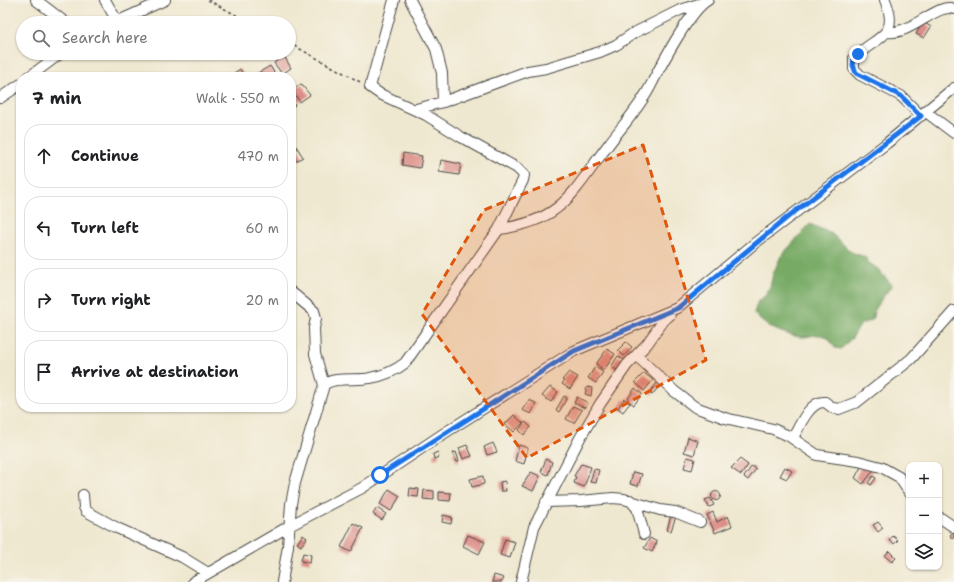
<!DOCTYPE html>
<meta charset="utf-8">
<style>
body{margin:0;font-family:"Shantell Sans",sans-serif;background:#f2f2f2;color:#202124}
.controls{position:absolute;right:12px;bottom:12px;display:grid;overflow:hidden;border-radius:8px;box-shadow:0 1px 3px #0004}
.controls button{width:36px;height:36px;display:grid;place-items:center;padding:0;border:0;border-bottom:1px solid #e0e0e0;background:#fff;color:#202124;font:20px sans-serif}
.stop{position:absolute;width:12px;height:12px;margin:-9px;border:3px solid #1a73e8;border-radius:50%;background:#fff}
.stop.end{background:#1a73e8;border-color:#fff;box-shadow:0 1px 4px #0008}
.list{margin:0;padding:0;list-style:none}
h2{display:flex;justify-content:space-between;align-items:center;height:52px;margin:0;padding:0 16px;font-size:17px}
h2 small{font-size:13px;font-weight:400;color:#757577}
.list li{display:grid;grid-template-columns:26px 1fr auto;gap:12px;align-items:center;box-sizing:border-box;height:64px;margin:0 8px 8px;padding:0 8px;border:1px solid #e0e0e0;border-radius:16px}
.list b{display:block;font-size:15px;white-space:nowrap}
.list em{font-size:13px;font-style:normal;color:#757577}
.icon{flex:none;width:22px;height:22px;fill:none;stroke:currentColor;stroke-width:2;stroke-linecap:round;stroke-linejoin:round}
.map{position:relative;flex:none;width:954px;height:582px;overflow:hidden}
.search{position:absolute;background:#fff;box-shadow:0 1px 3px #0004;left:16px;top:16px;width:280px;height:44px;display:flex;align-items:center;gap:10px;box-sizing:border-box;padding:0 14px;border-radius:22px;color:#757577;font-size:15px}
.panel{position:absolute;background:#fff;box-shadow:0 1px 3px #0004;left:16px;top:72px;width:280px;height:340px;border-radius:16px}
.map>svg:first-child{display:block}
.forest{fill:#77aa65;stroke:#516a48}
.building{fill:#dc8c86}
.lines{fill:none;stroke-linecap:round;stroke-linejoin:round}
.minor-casing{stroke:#484744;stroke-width:12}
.path{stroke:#484744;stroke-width:1.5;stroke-dasharray:3 3;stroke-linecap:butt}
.minor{stroke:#fff;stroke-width:10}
.route{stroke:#1a73e8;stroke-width:5}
.marked{fill:#df570e;fill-opacity:0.2;stroke:#df570e;stroke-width:3;stroke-dasharray:8 5;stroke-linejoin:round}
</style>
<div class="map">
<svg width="954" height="582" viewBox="0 0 954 582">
<rect width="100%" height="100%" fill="#f7f3e8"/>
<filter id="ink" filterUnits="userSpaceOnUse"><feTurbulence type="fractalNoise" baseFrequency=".025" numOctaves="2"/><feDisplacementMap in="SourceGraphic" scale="8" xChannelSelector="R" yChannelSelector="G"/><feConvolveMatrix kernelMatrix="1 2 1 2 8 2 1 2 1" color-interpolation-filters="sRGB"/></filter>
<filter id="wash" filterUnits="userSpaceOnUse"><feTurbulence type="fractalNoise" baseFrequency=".012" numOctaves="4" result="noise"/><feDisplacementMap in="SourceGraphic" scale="16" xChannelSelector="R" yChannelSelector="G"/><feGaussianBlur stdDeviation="0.9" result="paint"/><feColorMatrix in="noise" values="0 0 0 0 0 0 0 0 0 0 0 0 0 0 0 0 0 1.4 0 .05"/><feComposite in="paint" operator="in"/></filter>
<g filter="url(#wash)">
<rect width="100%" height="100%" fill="#efe8d0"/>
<path class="forest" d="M810,224L832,234L851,252L865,257L869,263L878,269L892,285L875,308L872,320L861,324L852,338L841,349L835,348C833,345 830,340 828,338C820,331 809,338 800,337C783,334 764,327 754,313L758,301L765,296L770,287L773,274L781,256Z"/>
<g id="blocks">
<path class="building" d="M923,22L931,27L924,38L916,34Z
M284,56L291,68L282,74L274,63Z
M270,66L277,77H251Z
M240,69L245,77H228Z
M301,84L310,95L300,102L292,90Z
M291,99L295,105L291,108Z
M296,146L303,157L291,164V149Z
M403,153L422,156L420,168L402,165Z
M441,160L461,164L459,175L439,172Z
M626,342L632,347L624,356L618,350Z
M607,349L615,354L604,370L596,364Z
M618,356L624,360L617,370L611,367Z
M595,367L603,372L596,383L588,378Z
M569,372L578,377L570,389L562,384L564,381L562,380Z
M644,373L653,380L644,391L635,382Z
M657,383L660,385L652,395L649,393Z
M550,387L558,392L551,402L542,396Z
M587,387L592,388L591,396L585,394Z
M635,388L642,394L634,405L627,400Z
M564,396L567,398L559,412L556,410Z
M577,397L588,403L585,408L574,403Z
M624,399L630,403L623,412L618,408Z
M529,400L536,403L531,414L522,410Z
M573,406L582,410L574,423L566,419Z
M514,415L523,423L514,432L505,424Z
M525,422L531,427L524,435L519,430Z
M688,437L698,441L694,455L684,452Z
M493,443L497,452L487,455L484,447Z
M467,445L472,456L463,459L459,448Z
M519,445L528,448L524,464L515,461Z
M438,452L439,457L434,459L433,454Z
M456,452L459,461L457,462L453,453Z
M687,457L695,459L692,470L684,468Z
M546,459L552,462L548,475L541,472Z
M740,459L748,465L741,475L731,468Z
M581,464L591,467L584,487L574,483L576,477L574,476Z
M865,465L873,471L863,484L855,478L861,467L862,468Z
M752,466L756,469L748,480L744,477Z
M785,467L792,471L787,479L780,476Z
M594,469L599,470L596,483L590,482Z
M531,472L540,476L533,491L522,486Z
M633,472L642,474L638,486L630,484Z
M483,476L484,484L472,487L470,479Z
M873,476L876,478L871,485L868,483Z
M505,481L506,491H501L500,482Z
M410,488L419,489L418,497L409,496Z
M389,489L400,496L391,511L380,504Z
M424,490L434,491V500L423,499Z
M711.5 496a4.5 4.5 0 1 1 9 0a4.5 4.5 0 1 1-9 0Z
M439,492L451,493L450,501L439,500Z
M710,498L714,505L709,507L705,500Z
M377,508L386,514L382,520L373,514Z
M713,512L717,522L728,516L732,526L715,533L707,515Z
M443,515L452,517L451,524L442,522Z
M671,515L676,516L671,531L667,530Z
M878,522L883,528L878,532L873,525Z
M353,523L363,528L351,552L341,547Z
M954,531V538L953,539L950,535Z
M303,535L307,538L301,546L297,543Z
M468,535L485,542L479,554L463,546Z
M893,536L898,540L894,544L889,540Z
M650,538L657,542L652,552L644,548Z
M505,539L515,542L510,558L500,555Z
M889,551L896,558L892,562L885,556Z
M303,553L311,555L310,563L301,561Z
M494,575L504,578L502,582H492Z"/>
</g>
</g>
<g filter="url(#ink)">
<use href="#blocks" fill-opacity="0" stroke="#484744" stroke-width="1"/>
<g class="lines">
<g class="minor-casing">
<path id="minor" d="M36,0L66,23
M105,0L117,21
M410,0L436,49L442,73L443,102
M885,0C901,38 875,36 854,58V69L860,75L901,96L921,116
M114,23L165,0
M886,32C911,36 937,2 954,9
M29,77L61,53
M0,98L21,84
M416,109L443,102L528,71L546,68L600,52L616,45L634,33L680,10L705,2
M926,112L954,133
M499,229C564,221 573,191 609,144C623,125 640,107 651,85C661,65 690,10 708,0
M291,292L314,311L316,318L314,328L315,354L324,385
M637,356L674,391L695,407L725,418L773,429L789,436L817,455L858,461L881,467L899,477L909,492
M793,438C799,427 810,400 825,402L833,408L839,409L857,402L911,359L954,311
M83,495L84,507L86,511L117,528L182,557L208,573
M630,500L637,508L644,534
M546,502L581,501L613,498L624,499L660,510L675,512L700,522
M939,517L954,527
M193,582L291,525L362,488L443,434L574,351L677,308L755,243L887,143L954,88
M282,582L288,546L291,504L295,483L324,385C332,376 359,381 370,378C382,376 395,371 405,363L499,229L523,180L524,175L517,168L461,137L426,115L380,94L370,87L394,0
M521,582L534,527L580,438L600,404L627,365L647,344L664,320L670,315"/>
</g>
<path class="path" d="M208,0L251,23
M289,43L362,83"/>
<use href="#minor" class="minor"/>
</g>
</g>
<g class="lines" filter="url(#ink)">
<path class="route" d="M380,475L574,351L678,308L789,216L921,116L901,96L856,73L853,65L854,58L858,54"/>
</g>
<path class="marked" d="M643,145L706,360L527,458L422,314L484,210Z"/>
</svg>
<div class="controls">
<button>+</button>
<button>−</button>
<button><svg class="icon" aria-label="layers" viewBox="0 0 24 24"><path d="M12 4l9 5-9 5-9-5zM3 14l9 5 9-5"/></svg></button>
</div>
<div class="stop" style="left:380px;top:475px"></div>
<div class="stop end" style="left:858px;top:54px"></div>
<div class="search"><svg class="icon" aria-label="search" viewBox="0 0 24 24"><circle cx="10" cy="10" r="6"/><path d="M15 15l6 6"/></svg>Search here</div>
<section class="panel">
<h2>7 min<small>Walk · 550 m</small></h2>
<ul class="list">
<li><svg class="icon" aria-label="ahead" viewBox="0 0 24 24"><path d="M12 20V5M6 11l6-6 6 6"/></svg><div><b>Continue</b></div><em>470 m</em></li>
<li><svg class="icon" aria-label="left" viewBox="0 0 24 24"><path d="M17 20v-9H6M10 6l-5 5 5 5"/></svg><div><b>Turn left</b></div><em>60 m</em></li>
<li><svg class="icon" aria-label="right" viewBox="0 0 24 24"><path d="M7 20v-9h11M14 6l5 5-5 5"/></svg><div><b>Turn right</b></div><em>20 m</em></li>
<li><svg class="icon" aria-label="arrive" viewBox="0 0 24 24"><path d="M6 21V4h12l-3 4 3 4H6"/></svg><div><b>Arrive at destination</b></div></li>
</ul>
</section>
</div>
